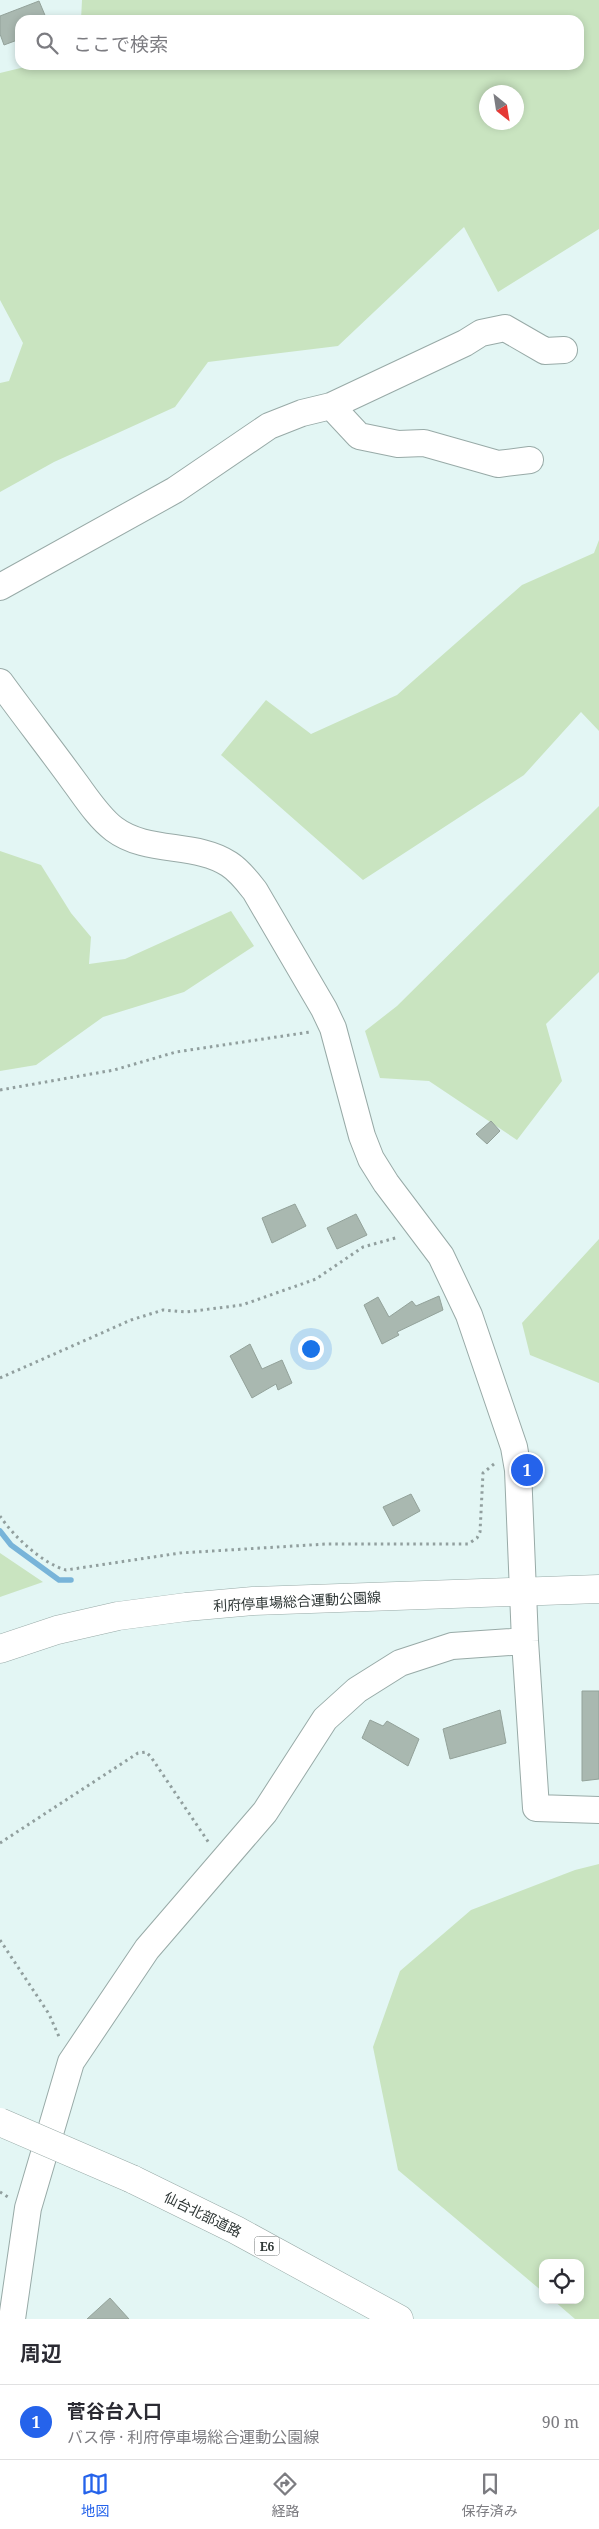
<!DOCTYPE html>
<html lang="ja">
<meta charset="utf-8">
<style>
body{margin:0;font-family:"Noto Serif","Noto Sans JP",serif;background:#f7f7f7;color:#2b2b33}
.controls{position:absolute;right:15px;bottom:15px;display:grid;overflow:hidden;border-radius:10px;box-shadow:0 2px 8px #0003}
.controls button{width:45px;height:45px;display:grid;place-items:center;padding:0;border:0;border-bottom:1px solid #e1e1e2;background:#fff;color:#2b2b33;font:25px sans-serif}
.compass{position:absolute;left:479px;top:85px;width:45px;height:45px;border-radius:50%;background:#fff;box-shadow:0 2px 8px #0003;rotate:150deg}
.you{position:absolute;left:310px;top:1348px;width:18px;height:18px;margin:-12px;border:4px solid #fff;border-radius:50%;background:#1a73e8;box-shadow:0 0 0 8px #1a73e833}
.badge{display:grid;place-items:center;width:32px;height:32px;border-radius:50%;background:#2563eb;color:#fff;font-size:16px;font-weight:700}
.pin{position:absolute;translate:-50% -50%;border:2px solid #fff;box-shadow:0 1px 5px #0006}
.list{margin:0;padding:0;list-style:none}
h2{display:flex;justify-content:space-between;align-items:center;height:65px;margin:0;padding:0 20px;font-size:21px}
h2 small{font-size:16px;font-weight:400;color:#7c7c81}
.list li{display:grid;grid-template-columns:32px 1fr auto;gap:15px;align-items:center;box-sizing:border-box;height:75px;padding:0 20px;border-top:1px solid #e1e1e2}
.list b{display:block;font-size:19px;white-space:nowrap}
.list p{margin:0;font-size:16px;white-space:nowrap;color:#7c7c81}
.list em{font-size:16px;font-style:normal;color:#7c7c81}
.icon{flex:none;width:28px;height:28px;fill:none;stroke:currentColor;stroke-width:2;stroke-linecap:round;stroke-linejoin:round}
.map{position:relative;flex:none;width:599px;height:2319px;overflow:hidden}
.search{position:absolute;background:#fff;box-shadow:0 2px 8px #0003;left:15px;right:15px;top:15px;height:55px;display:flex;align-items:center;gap:12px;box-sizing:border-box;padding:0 18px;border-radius:15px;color:#7c7c81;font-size:19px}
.sheet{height:140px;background:#fff}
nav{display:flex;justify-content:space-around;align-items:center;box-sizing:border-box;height:70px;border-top:1px solid #e1e1e2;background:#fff;font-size:14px;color:#7c7c81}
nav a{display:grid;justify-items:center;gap:2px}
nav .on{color:#2563eb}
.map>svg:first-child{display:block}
.green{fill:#c9e4c0;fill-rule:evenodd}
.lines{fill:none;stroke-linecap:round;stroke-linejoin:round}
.stream{stroke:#78b4d9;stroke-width:5.5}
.building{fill:#a9b8b0;stroke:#93a29a}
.minor-casing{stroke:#98aaa7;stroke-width:28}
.major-casing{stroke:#98aaa7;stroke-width:29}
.highway-casing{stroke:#98aaa7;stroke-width:29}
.path{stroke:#919f9e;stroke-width:3;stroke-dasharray:2.5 4;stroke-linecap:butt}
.minor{stroke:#fff;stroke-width:26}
.major{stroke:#fff;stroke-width:28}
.highway{stroke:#fff;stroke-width:28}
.highway-bridge-casing{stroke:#98aaa7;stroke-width:29;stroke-linecap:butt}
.highway-bridge{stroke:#fff;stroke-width:28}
.labels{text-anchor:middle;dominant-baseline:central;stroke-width:4;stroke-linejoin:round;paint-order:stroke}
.shield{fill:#fff;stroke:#6d7272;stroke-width:1}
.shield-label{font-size:12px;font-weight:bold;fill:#2e3635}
.street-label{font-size:14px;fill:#2e3635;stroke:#fff}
</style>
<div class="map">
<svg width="599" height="2319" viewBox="0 0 599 2319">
<rect width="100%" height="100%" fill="#e3f6f4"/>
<path class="green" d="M82,0H599V229L498,292L464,227L338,346L208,362L175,407L54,462L0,492V383L9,381L23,343L0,300V73L33,65H579V20H81ZM516,92V122H486V92Z
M599,540V731L581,712L524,775L363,880L221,755L266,700L311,734L397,695L522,585L594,553Z
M599,806V972L546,1024L562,1081L517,1140L429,1081L380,1078L365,1031L397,1006Z
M0,851L41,865L71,913L91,937L89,964L125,959L231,911L254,946L184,992L103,1017L36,1065L0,1071Z
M599,1239V1383L530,1355L522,1323Z
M0,1553L43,1582L0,1597Z
M599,1864V2319H575L553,2300H580V2263H543V2292L398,2170L373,2047L400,1971L471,1910L575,1870Z"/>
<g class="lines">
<path class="stream" d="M0,1531L11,1545L59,1580H71"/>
</g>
<path class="building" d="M39,1L47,20H20V39L4,45L0,34V16Z
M491,1121L500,1131L487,1144L476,1134Z
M295,1204L306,1226L272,1243L262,1218Z
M356,1214L367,1235L337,1249L327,1228Z
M439,1296L443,1310L397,1332L399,1335L382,1344L364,1305L378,1297L389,1317L412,1301L416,1306Z
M250,1344L262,1369L282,1360L292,1383L278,1390L276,1384L252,1398L230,1356Z
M411,1494L420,1511L393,1526L383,1507Z
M582,1691H599V1779L582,1781Z
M500,1710L506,1743L450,1759L443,1729Z
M370,1720L383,1726L387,1721L419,1739L408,1766L362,1738Z
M110,2298L129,2319H87Z"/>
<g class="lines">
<g class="minor-casing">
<path id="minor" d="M331,406L359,436L398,444L424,443L498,464L530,460
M0,587L175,490L269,426L302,413L331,406L465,343L481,333L505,328L545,351L564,350
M0,682C24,715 49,747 73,780C85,796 98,817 114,829C147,854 196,842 229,864C240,871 248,882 255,891L324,1009L333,1028L362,1136L371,1159L386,1183L441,1256L469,1315L514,1447L518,1470L525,1641L536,1808L599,1810
M12,2319L28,2208L71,2062L147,1949L265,1812L325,1719L357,1690L400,1663L452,1646L525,1641"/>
</g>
<g class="major-casing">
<path id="major" d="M0,1649L57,1630L118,1616L186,1607L253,1601L599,1589"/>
</g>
<g class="highway-casing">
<path id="highway" d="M132,2179L236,2230L399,2319"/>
</g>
<path class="path" d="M0,1090L114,1070L176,1052L310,1032
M0,1378L131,1320L163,1310L186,1312L242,1305L316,1279L363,1247L399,1237
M0,1516C13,1536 43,1564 66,1570L180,1553L326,1544H468L477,1538L480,1532L483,1473L494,1464
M0,1843L138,1753L146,1752L151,1757L209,1843
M0,1940L49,2014L60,2039
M0,2192L8,2197"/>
<use href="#minor" class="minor"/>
<use href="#major" class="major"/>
<use href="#highway" class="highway"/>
<g class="highway-bridge-casing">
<path id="highway-bridge" d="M0,2122L132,2179"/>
</g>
<use href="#highway-bridge" class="highway-bridge"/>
</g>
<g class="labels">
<rect class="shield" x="254.5" y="2236.5" width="25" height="19" rx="4"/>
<g class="shield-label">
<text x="267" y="2246">E6</text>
</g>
<g class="street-label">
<text transform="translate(297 1601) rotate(-3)">利府停車場総合運動公園線</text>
<text transform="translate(203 2214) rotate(26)">仙台北部道路</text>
</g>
</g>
</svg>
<div class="controls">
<button><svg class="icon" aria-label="locate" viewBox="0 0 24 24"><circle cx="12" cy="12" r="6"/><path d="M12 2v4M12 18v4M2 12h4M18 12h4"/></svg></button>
</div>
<svg class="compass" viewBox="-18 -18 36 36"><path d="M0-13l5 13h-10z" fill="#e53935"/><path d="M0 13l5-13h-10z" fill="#7c7c81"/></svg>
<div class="you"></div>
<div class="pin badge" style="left:527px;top:1470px">1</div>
<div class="search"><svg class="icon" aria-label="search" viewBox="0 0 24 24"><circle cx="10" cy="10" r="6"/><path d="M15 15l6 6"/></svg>ここで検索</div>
</div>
<section class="sheet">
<h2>周辺<small></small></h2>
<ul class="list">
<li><span class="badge">1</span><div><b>菅谷台入口</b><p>バス停 · 利府停車場総合運動公園線</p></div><em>90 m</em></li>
</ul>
</section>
<nav>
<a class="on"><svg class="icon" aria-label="map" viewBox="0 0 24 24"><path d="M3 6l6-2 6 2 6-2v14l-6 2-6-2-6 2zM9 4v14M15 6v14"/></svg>地図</a>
<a><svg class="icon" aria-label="directions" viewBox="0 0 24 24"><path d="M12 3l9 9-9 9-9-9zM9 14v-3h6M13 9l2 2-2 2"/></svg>経路</a>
<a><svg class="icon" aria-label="saved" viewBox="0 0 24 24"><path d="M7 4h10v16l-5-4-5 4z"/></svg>保存済み</a>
</nav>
